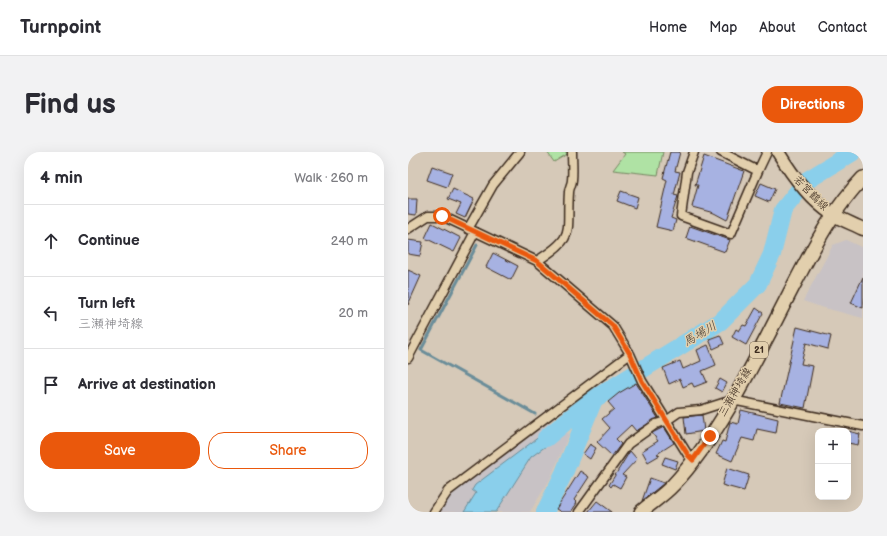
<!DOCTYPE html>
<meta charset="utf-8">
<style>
body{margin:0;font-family:"Balsamiq Sans","Klee One",sans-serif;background:#f2f2f3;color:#2b2b33}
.controls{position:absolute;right:12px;bottom:12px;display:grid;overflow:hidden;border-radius:8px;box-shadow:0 4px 16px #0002}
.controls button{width:36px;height:36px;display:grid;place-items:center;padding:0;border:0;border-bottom:1px solid #e1e1e2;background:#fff;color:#2b2b33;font:20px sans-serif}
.stop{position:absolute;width:12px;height:12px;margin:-9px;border:3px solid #ea580c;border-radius:50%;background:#fff}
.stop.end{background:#ea580c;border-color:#fff;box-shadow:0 1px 4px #0008}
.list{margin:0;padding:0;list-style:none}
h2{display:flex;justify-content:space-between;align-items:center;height:52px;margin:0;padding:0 16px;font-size:17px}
h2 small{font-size:13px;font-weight:400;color:#7c7c81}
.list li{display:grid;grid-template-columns:26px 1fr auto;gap:12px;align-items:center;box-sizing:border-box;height:72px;padding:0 16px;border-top:1px solid #e1e1e2}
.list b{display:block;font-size:15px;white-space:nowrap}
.list p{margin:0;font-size:13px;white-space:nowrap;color:#7c7c81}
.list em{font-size:13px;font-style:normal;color:#7c7c81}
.actions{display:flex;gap:8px;padding:12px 16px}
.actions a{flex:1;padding:9px 0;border:1px solid #ea580c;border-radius:16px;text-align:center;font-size:14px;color:#ea580c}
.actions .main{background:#ea580c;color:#fff}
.icon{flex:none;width:22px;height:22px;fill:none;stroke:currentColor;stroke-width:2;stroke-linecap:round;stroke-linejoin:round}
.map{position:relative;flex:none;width:455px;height:360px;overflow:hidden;border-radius:16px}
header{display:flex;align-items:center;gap:24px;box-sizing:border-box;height:56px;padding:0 20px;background:#fff;border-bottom:1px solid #e1e1e2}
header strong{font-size:19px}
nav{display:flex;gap:22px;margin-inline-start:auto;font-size:14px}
.intro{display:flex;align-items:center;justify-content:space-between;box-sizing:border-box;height:96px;padding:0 24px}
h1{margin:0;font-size:28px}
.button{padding:10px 18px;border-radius:16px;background:#ea580c;color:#fff;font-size:14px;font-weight:700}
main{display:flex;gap:24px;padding:0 24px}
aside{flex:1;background:#fff;border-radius:16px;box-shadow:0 4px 16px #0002}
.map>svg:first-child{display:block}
.built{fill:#c8c2c5}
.green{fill:#afe2a4;stroke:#758661}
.water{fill:#8acfeb;stroke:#6a8d99}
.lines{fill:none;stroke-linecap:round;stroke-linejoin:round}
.stream{stroke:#6a8d99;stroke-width:3}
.river{stroke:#8acfeb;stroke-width:18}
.building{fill:#a7b2e2;stroke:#3b2a1e}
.minor-casing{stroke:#3b2a1e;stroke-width:11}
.secondary-casing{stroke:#3b2a1e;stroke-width:15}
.primary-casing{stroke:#3b2a1e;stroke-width:16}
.minor{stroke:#e2cfad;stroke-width:8}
.secondary{stroke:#e2cfad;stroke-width:12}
.primary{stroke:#e2cfad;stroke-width:13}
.route{stroke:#ea580c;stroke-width:5}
.labels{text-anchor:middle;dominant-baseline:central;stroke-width:3;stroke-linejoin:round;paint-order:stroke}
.shield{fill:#e2cfad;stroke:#6d5c49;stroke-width:1}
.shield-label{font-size:10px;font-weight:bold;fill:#3b2a1e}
.street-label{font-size:11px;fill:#3b2a1e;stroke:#e2cfad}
.water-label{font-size:12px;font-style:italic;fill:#433a32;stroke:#e2cfad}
</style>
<header>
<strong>Turnpoint</strong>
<nav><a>Home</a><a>Map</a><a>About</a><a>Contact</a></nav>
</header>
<div class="intro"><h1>Find us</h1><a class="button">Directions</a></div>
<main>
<aside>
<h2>4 min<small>Walk · 260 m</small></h2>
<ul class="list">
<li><svg class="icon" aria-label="ahead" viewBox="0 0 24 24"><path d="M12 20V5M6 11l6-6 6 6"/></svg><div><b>Continue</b></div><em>240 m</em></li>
<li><svg class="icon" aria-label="left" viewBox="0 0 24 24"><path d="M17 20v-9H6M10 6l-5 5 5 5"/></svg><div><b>Turn left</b><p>三瀬神埼線</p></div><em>20 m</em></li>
<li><svg class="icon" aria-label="arrive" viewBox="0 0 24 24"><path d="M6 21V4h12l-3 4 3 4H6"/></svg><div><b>Arrive at destination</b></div></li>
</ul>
<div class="actions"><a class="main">Save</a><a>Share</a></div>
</aside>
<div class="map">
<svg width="455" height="360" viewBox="0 0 455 360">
<rect width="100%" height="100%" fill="#d6c9b8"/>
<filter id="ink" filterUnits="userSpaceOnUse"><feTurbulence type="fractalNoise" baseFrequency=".025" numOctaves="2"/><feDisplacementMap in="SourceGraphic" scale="8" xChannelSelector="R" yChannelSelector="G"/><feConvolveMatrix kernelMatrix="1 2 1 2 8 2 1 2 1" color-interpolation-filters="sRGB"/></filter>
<g filter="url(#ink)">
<path class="built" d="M438,88L455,96V166L413,155L395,149L425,93Z
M142,270L161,282L142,327L122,360H32L43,342Z"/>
<path class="green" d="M139,0H161V1L146,10Z
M214,0H255L250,23L205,18L217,2Z"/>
<path class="water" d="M156,266L160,278L123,305L88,360H56L68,341L64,338L67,333Z"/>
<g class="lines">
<path class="stream" d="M69,93L13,198L127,262"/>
<path class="river" d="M138,286L183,249
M137,360L156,321L186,247L313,169L350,132L364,102L375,58L398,29L445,0"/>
</g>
<path class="building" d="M262,0H272L267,19L272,20L266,43L270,44L263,66L268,68L265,79L248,75L259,28L255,26Z
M296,4L336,19L319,68L306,61L284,55L290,33H287Z
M24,14L44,21L39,35L19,28Z
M353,31L367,37L361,50L347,44Z
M45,37L66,47L57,66L48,62L53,52L40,47Z
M213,39L230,45L227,56L209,49Z
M0,47H9L8,63L0,62Z
M24,71L53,86L46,100L17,86Z
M282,74L322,88L317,100L278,86Z
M0,88L15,90L12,104L0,102Z
M85,101L110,114L103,128L78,115Z
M0,118L13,124L0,153Z
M455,125V156L443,151Z
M348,156L355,161L338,193L324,185L328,177L331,179L335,173L338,174Z
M389,175L423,184L420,197L398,191L393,212L405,214L397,256L372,251Z
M312,183L316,192L305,197L301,187Z
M300,193L308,213L294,219L299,230L286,235L284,231L275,235L272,227L261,232L255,216L272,209L275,217L293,209L289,198Z
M312,227L319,231L314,240L307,236Z
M228,231L250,266L228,279L223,273L208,287L213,292L204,304L189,290L202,276L194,267L206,257L200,250L211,241Z
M333,258L370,267L368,281L349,277L346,289L334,286L324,309L308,302L314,289L317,290L322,270L330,272Z
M294,263L296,279L278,282L276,265Z
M256,275L266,291L249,302L252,303L240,310L234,299L250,289L244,281Z
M440,279L452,282L450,293L440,291Z
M182,292L188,296L182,307L175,302Z
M222,299L229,307L214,323L218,325L212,336L205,332L203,335L201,333Z
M257,305L270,309L267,317L254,312Z
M319,316L341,323L336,339L314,333Z
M172,319L181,325L166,348L169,351L163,360H153L148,357Z
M242,326L256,331L234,349Z
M189,349L204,360H180Z"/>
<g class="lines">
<g class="minor-casing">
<path id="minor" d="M286,0L279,20L273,64L323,82L350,19
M313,0L350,19L359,0
M0,77L20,64H34L129,109L205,174L222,202L234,229L280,303L285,308
M60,77L85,33L112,0
M129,109C169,84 158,81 161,40C161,36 164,32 164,28C165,19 164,9 164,0
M0,206L67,80
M26,360L40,339L222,202
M171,360L220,292L248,272L258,269L271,260L293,258L324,248L455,274"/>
</g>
<g class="secondary-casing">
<path id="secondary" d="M370,0C384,23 401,47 424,62C434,68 445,72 455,77"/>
</g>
<g class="primary-casing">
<path id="primary" d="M233,360C243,351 256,343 265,333C316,279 354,193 389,127C408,91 426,56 455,26"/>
</g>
<use href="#minor" class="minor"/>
<use href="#secondary" class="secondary"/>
<use href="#primary" class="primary"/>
</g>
</g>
<g class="lines" filter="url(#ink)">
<path class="route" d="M34,64L129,109L205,174L222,202L234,229L280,303L285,308L302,284"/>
</g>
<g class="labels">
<rect class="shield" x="342" y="190" width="18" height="16" rx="3"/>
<g class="shield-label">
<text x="351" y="198">21</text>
</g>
<g class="street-label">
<text transform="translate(403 41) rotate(45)">若宮鶴線</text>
<text transform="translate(327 240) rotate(-60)">三瀬神埼線</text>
</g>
<g class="water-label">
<text transform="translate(292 182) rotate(-31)">馬場川</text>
</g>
</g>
</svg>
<div class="controls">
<button>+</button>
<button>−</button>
</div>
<div class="stop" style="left:34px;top:64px"></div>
<div class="stop end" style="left:302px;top:284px"></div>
</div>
</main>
